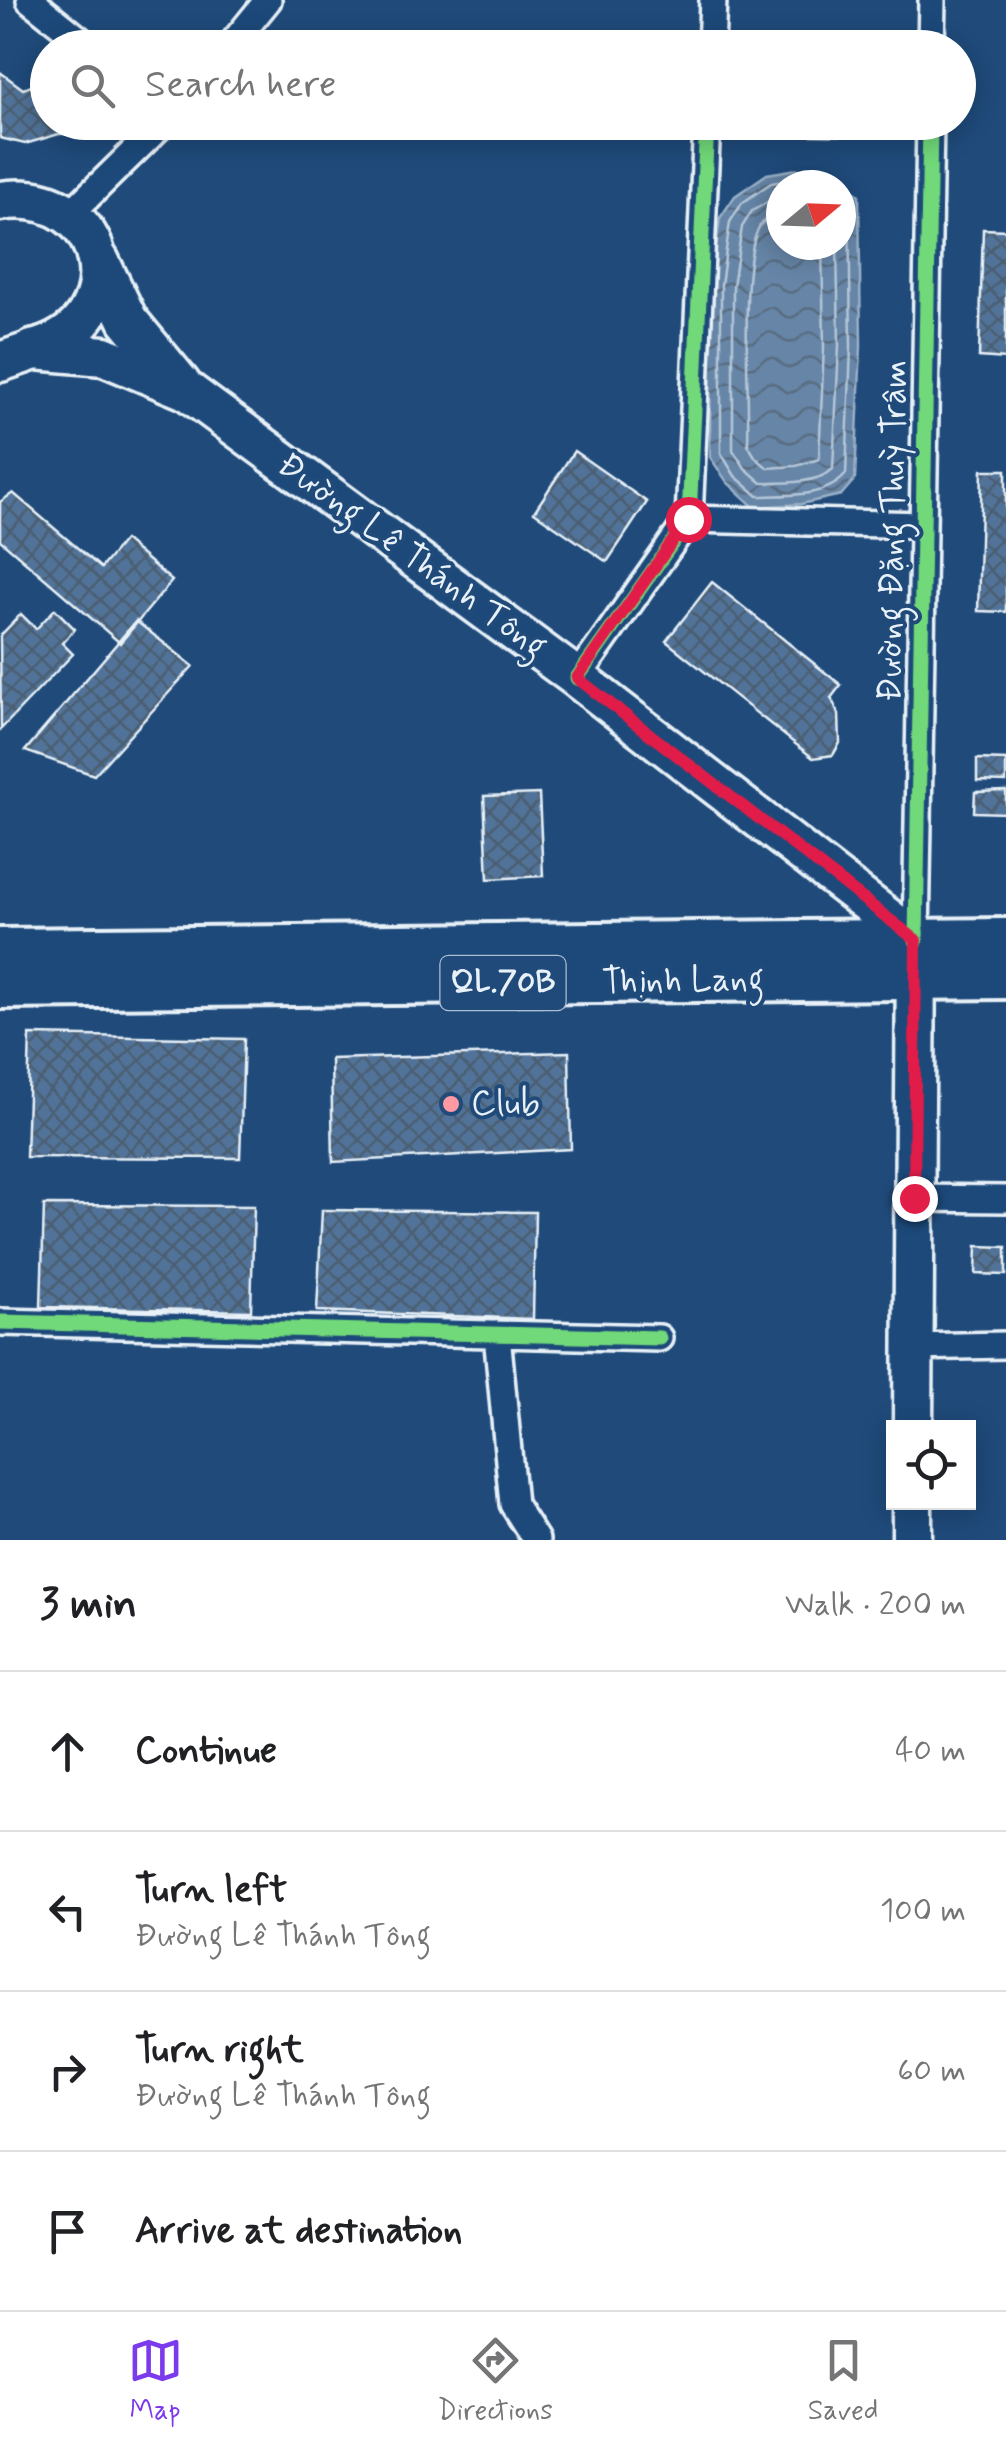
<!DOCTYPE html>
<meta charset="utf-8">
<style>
body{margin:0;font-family:Mynerve,sans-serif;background:#f2f2f2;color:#202124}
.controls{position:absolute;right:30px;bottom:30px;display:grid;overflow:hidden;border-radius:0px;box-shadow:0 5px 25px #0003}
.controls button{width:90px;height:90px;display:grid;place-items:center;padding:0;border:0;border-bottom:2px solid #e0e0e0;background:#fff;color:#202124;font:50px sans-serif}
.compass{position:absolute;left:766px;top:170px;width:90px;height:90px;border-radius:50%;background:#fff;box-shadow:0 5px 25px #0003;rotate:71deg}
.stop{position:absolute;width:30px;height:30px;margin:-22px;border:8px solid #e11d48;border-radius:50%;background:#fff}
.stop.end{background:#e11d48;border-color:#fff;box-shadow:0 2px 10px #0008}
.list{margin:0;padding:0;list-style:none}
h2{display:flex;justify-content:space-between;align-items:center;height:130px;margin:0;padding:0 40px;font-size:42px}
h2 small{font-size:32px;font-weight:400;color:#757577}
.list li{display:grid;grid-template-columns:65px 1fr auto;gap:30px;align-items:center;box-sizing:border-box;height:160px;padding:0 40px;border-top:2px solid #e0e0e0}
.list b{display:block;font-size:38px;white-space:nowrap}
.list p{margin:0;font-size:32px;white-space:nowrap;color:#757577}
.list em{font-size:32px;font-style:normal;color:#757577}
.icon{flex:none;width:55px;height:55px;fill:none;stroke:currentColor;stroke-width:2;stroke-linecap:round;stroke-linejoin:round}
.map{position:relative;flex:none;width:1006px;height:1540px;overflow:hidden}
.search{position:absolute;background:#fff;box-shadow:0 5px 25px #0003;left:30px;right:30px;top:30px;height:110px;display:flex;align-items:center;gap:25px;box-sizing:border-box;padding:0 35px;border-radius:55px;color:#757577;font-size:38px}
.sheet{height:770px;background:#fff}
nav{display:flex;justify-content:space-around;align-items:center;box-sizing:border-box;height:140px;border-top:2px solid #e0e0e0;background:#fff;font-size:28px;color:#757577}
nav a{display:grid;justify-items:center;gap:5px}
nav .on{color:#7c3aed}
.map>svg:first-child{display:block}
.water{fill:url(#water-waves);stroke:#9ab0c7;stroke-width:2.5;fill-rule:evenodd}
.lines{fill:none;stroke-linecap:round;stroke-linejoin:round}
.shore{stroke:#b4c6d8;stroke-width:2.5}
.building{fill:url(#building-cross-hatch);stroke:#e8f1f8;stroke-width:2.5}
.street-casing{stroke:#e8f1f8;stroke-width:32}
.secondary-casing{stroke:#e8f1f8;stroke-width:45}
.primary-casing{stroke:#e8f1f8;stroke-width:48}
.street{stroke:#1f4a7a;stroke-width:25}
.secondary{stroke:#1f4a7a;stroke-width:38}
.primary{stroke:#1f4a7a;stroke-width:40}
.cycleway-casing{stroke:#1f4a7a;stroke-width:21}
.cycleway{stroke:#71d979;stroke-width:15}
.route{stroke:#e11d48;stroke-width:12}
.poi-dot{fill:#ff9aa2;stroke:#1f4a7a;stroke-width:4}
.labels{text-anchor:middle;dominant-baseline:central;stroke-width:8;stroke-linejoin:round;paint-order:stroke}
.shield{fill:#1f4a7a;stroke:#acbfd2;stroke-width:2.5}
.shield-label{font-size:32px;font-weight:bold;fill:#e8f1f8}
.street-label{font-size:35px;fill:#e8f1f8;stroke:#1f4a7a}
.poi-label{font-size:35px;fill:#e8f1f8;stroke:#1f4a7a;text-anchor:start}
</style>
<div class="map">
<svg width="1006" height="1540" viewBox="0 0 1006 1540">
<defs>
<pattern id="water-waves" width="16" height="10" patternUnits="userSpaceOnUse" patternTransform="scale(2.5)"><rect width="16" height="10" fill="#6685a7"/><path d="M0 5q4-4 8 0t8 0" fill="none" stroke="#596d82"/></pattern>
<pattern id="building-cross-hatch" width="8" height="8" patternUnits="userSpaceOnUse" patternTransform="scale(2.5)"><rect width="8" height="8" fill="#517399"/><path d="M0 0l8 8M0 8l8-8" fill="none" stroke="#4c5e72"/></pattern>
</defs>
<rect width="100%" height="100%" fill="#1f4a7a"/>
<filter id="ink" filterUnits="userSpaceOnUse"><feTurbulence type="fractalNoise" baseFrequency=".01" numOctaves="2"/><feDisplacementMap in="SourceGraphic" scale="20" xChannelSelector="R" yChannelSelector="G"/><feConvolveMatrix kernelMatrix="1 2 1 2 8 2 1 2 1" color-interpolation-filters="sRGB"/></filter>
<g filter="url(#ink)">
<path class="water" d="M797,169L827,171L859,195L861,346L855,479L841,495L801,504L754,507L727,482L710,457L711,285L720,218L735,196L767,174ZM781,185H841V245H781Z"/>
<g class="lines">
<path class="shore" d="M829,185L823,181L798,179L771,183L742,203L730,222L721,285V453L735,476L758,496C786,495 827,498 846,474L851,346L849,202L841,194
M781,194L752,211L742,227L733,286V450L745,468L762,483C784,483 817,484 833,469L839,346L837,245
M781,210C773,215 762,220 758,229C739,271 750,394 748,445L756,458L768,468L796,466L819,459L824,346L822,245"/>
</g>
<path class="building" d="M875,42V48H747V43Z
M0,72L23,89L39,83L48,84V122H95L88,133L59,134L25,144L0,138Z
M746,122H873V136L745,134Z
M983,229L1006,230V359L979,357Z
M574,451L647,502L607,562L534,512Z
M982,470H1006V612L978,611Z
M13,493L101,568L124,540L172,581L120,643L0,540V502Z
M712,582L841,685L831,698L839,714L840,743L833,755L813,758L666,641Z
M55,609L75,629L62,643L73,654L1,729L0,636L21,614L36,629Z
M136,621L193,666L94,775L25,751Z
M977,759L1006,760V782L977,781Z
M1006,791V813L974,812L975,792Z
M539,794L543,876L488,879L484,796Z
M30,1035L244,1039L240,1158L26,1157Z
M569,1052L571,1149L333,1162L331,1059Z
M44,1205L254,1206L251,1311L41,1307Z
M322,1210L535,1212L533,1319L317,1311Z
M977,1246L1006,1247V1275L976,1274Z"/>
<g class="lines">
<g class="street-casing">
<path id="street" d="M30,0L90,48
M229,48L268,0
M711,48L713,0
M931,48L932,0
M70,214L164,122
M689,519L923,525
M577,678L689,519L707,122
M916,940L930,122
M914,1198L1006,1199
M0,1322L659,1338
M497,1334L513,1504L536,1540
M913,1347L1006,1345"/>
</g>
<g class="secondary-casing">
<path id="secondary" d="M0,201C112,184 136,326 32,350
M99,260L128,320L181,384
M0,362L35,350L104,356L186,390L577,678L916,940L913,1428
M912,1540V1502"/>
</g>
<g class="primary-casing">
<path id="primary" d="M0,949L1006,939
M0,988L1006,978"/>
</g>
<use href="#street" class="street"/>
<use href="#secondary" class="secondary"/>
<use href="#primary" class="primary"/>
<g class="cycleway-casing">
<path id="cycleway" d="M577,678L689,519L707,122
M916,940L930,122
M0,1322L659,1338"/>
</g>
<use href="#cycleway" class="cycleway"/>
</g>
</g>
<g class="lines" filter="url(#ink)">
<path class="route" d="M688,519L577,678L916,940L914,1198"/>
</g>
<circle class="poi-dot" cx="451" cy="1104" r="10"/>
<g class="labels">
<rect class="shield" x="440.5" y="956" width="125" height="54" rx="8"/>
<g class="shield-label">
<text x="503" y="983">QL.70B</text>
</g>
<g class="street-label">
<text transform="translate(893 531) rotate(-89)">Đường Đặng Thuỳ Trâm</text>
<text transform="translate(412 556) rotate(36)">Đường Lê Thánh Tông</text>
<text transform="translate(683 981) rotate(-1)">Thịnh Lang</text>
</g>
<g class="poi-label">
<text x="471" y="1104">Club</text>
</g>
</g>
</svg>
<div class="controls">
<button><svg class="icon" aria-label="locate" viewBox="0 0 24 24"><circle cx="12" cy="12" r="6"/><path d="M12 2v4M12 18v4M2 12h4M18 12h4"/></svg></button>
</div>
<svg class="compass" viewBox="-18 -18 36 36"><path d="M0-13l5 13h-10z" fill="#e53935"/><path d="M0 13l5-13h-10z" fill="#757577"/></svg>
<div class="stop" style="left:688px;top:519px"></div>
<div class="stop end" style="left:914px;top:1198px"></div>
<div class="search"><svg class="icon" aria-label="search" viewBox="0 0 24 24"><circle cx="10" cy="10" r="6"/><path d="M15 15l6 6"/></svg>Search here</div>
</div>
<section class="sheet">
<h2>3 min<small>Walk · 200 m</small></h2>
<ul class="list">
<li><svg class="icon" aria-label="ahead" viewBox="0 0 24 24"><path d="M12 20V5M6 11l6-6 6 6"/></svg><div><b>Continue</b></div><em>40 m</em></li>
<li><svg class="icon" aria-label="left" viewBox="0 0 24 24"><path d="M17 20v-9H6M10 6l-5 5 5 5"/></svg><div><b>Turn left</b><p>Đường Lê Thánh Tông</p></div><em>100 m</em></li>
<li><svg class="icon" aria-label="right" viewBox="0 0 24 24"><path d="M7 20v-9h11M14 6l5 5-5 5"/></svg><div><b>Turn right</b><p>Đường Lê Thánh Tông</p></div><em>60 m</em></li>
<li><svg class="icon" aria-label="arrive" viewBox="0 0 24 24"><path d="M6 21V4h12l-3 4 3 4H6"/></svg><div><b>Arrive at destination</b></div></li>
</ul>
</section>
<nav>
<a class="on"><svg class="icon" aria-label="map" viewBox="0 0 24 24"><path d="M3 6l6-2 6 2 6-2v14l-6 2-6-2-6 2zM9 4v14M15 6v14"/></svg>Map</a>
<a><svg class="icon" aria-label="directions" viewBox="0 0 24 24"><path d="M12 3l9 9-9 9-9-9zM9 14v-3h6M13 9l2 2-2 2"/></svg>Directions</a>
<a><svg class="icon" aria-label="saved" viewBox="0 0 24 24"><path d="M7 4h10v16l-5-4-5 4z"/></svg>Saved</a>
</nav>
